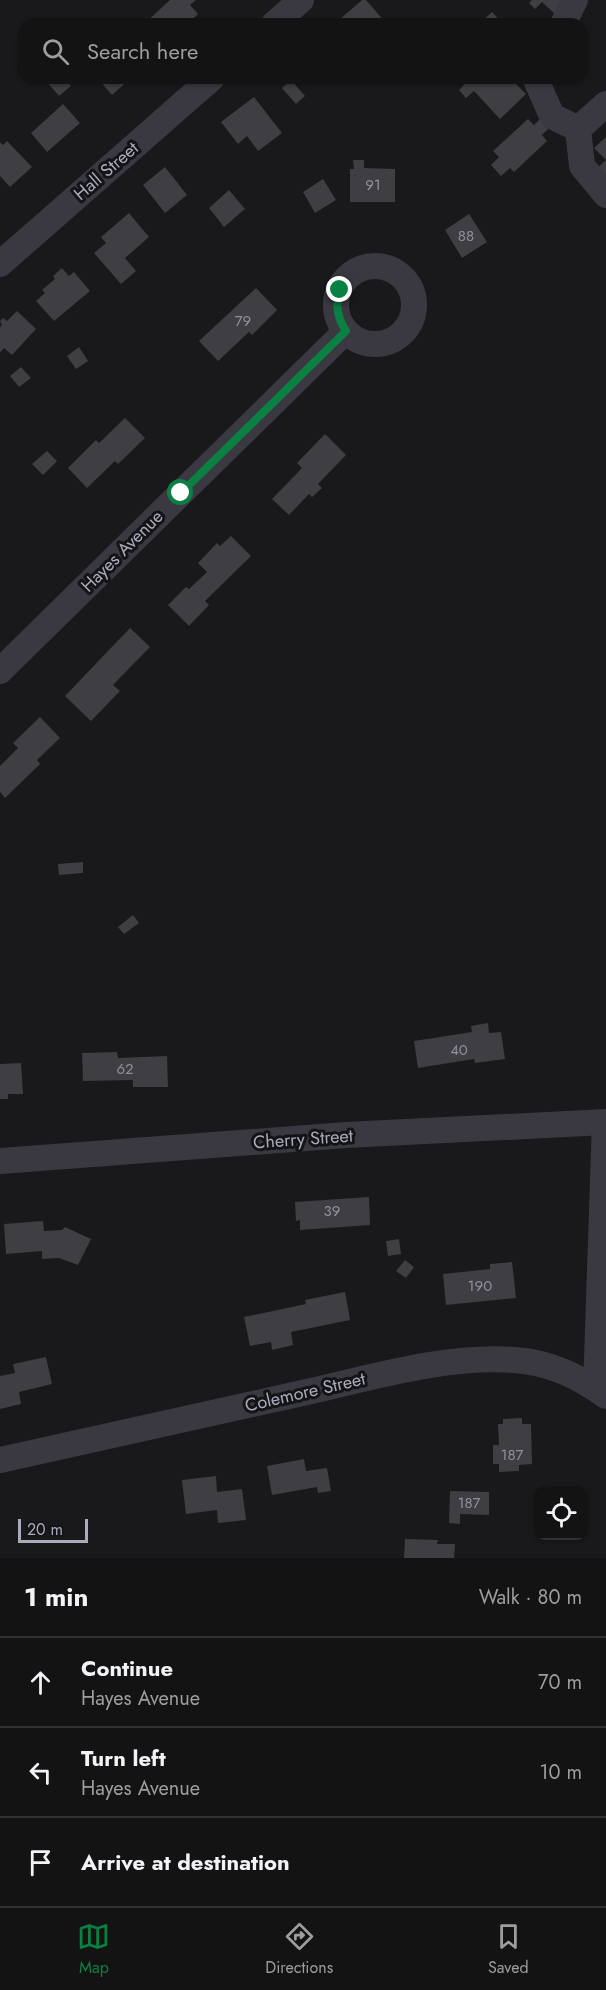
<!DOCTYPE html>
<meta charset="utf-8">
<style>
body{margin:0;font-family:Jost,sans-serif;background:#202022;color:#f1f3f6}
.controls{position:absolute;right:18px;bottom:18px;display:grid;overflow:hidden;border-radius:12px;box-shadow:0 2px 4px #0004}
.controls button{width:54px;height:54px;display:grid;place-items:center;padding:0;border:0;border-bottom:2px solid #323234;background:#131314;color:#f1f3f6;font:30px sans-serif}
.scale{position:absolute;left:18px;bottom:15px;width:70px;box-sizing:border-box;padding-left:6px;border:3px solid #aaacbc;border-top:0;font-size:16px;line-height:21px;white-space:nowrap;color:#aaacbc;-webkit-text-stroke:4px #141416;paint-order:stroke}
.stop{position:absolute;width:18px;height:18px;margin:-14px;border:4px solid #0b8043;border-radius:50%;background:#fff}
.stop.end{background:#0b8043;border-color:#fff;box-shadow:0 2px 6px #0008}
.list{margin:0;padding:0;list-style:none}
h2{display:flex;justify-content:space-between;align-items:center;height:78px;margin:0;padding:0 24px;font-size:26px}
h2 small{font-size:20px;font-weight:400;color:#9d9ea0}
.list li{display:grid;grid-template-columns:39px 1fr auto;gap:18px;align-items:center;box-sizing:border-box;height:90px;padding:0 24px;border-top:2px solid #323234}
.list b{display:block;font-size:22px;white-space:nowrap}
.list p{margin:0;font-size:20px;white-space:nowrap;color:#9d9ea0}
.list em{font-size:20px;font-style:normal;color:#9d9ea0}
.icon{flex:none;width:33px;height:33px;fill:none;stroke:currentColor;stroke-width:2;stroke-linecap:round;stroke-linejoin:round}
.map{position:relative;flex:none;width:606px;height:1558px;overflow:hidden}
.search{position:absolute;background:#131314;box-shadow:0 2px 4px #0004;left:18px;right:18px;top:18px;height:66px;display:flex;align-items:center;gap:15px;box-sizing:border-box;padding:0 21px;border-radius:18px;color:#9d9ea0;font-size:22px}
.sheet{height:348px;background:#131314}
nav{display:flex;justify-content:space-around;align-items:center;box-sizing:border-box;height:84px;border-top:2px solid #323234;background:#131314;font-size:16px;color:#9d9ea0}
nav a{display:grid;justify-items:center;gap:3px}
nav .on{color:#0b8043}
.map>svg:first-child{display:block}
.building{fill:#3e3e43}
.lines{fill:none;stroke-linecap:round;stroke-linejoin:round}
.minor{stroke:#3a3941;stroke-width:26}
.route{stroke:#0b8043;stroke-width:8}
.labels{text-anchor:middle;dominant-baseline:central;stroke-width:6;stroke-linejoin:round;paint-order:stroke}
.number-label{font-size:15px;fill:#8f909e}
.street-label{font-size:18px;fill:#aaacbc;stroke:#141416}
</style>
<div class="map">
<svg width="606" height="1558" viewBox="0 0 606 1558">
<rect width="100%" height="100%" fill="#19191b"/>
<path class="building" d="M170,0H196L190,5L198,14L188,24H147L145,23Z
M362,0H366L387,24H343L339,20Z
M532,0H567L554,13L542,2L535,9L529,3Z
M492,12L503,24H479Z
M49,78H64L71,86L59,96L46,81Z
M97,78H131L112,95Z
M461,78H510L526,94L500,119L474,91L466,98L459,90L466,83Z
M291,80L305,96L296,104L282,88Z
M254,97L282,133L258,151L247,136L238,144L221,122Z
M63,104L80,123L47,152L31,133Z
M541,118L550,127L542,135L547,141L514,172L510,168L501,176L491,165L499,157L493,151L528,119L534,125Z
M606,137V177L597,168L606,160L594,148Z
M7,141L32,167L10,187L0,176V142L3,145Z
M353,160H364V168L395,169V202H350V169H354Z
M165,167L187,195L165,213L143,185Z
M323,179L336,200L315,213L303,192Z
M229,190L245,209L224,227L209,208Z
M129,213L149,237L125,258L136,271L121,284L94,253L106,243L101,237Z
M469,214L487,242L462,258L445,230Z
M62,268L69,276L74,272L90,291L54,321L36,301L45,293L42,290L55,279L53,276Z
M256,288L277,310L252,335L249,332L218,361L199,341Z
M17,311L36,329L12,355L4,348L0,353V327L2,325L0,321L3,318L7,321Z
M79,347L88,361L76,369L67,356Z
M21,367L31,378L19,387L10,376Z
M125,418L145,438L118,464L115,461L87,488L68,468L96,440L99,443Z
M325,434L346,455L318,484L322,488L312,497L309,494L289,515L272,499L302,468L297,463Z
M47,451L57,461L43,475L32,464Z
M231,536L251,556L205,601L209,605L189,626L168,605L186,587L189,589L207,572L198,563L217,543L220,546Z
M130,628L150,647L113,685L120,691L91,721L65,696Z
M40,717L60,738L37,760L40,764L5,798L0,792V766L18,748L13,743Z
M83,862V873L59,875L58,864Z
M133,915L139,923L124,934L118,927Z
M488,1023L489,1033L501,1032L505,1059L475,1063L474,1059L418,1068L414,1041L472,1032L471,1026Z
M117,1052L118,1058L167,1056L168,1087H133V1080L83,1081L82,1053Z
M21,1063L23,1094H8V1099H0V1064Z
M369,1197L370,1225L300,1230V1220L296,1221L295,1202Z
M43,1221L44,1231L62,1230L65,1227L91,1239L78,1265L59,1258L42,1259V1251L6,1254L4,1224Z
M399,1239L401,1254L388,1256L386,1241Z
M405,1260L414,1267L406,1278L396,1271Z
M512,1262L516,1298L446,1305L443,1274L490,1269V1264Z
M345,1292L350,1320L291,1332L293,1345L272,1350L271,1342L250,1346L244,1317L306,1304L305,1300Z
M46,1357L52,1384L19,1392L21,1404L0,1409V1376L15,1373L13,1364Z
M522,1418V1424H531L532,1464L519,1465V1471L499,1472V1464H493V1445H499L498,1424H503V1419Z
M304,1459L306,1471L327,1468L331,1491L318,1493L317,1487L272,1495L267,1466Z
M216,1476L217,1492L242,1489L246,1520L218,1523L217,1510L186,1514L182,1480Z
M450,1491L489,1492V1515L460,1514V1524L449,1523Z
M405,1539L438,1540L437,1544H455L454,1558H404Z"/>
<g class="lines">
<path class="minor" d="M274,24L301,0
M563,24L575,0
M537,78L536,80L552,116L578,129L606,104
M578,129L582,166L606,195
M0,264L212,78
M336 305a39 39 0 1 1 78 0a39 39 0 1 1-78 0Z
M0,671L346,331
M0,1161L346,1135L606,1122
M596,1389L605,1122
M0,1460C103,1438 205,1414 307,1392C373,1377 447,1355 514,1360C549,1362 578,1376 606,1396"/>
</g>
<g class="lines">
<path class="route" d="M181,493L346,331C337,318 335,305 340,290"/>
</g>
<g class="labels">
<g class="number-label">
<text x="373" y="185">91</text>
<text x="466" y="236">88</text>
<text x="243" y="321">79</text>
<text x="459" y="1050">40</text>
<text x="125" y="1069">62</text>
<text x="332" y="1211">39</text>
<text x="480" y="1286">190</text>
<text x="512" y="1455">187</text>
<text x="469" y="1503">187</text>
</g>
<g class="street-label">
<text transform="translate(106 171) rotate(-41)">Hall Street</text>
<text transform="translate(122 551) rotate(-45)">Hayes Avenue</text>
<text transform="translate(303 1139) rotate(-4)">Cherry Street</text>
<text transform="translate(305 1392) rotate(-13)">Colemore Street</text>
</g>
</g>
</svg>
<div class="controls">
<button><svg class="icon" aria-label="locate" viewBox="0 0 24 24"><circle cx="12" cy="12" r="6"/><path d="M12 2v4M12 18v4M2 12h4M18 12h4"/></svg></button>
</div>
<div class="scale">20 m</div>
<div class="stop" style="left:181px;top:493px"></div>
<div class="stop end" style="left:340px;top:290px"></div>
<div class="search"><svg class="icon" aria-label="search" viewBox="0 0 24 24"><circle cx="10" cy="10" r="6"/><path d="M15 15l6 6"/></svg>Search here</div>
</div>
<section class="sheet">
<h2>1 min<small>Walk · 80 m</small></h2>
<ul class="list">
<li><svg class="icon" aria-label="ahead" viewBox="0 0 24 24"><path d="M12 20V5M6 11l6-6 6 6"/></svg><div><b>Continue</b><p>Hayes Avenue</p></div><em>70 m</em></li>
<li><svg class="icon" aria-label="left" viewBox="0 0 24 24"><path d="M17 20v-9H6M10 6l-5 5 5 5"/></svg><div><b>Turn left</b><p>Hayes Avenue</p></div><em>10 m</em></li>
<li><svg class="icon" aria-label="arrive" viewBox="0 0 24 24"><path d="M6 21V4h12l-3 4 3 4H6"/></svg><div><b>Arrive at destination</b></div></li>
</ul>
</section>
<nav>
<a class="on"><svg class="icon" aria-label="map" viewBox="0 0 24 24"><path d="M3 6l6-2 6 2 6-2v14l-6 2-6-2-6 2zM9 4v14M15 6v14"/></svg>Map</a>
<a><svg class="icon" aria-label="directions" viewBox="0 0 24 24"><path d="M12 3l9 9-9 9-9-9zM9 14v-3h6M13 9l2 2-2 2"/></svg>Directions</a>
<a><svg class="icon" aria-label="saved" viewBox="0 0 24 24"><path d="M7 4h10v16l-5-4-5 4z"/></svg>Saved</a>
</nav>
